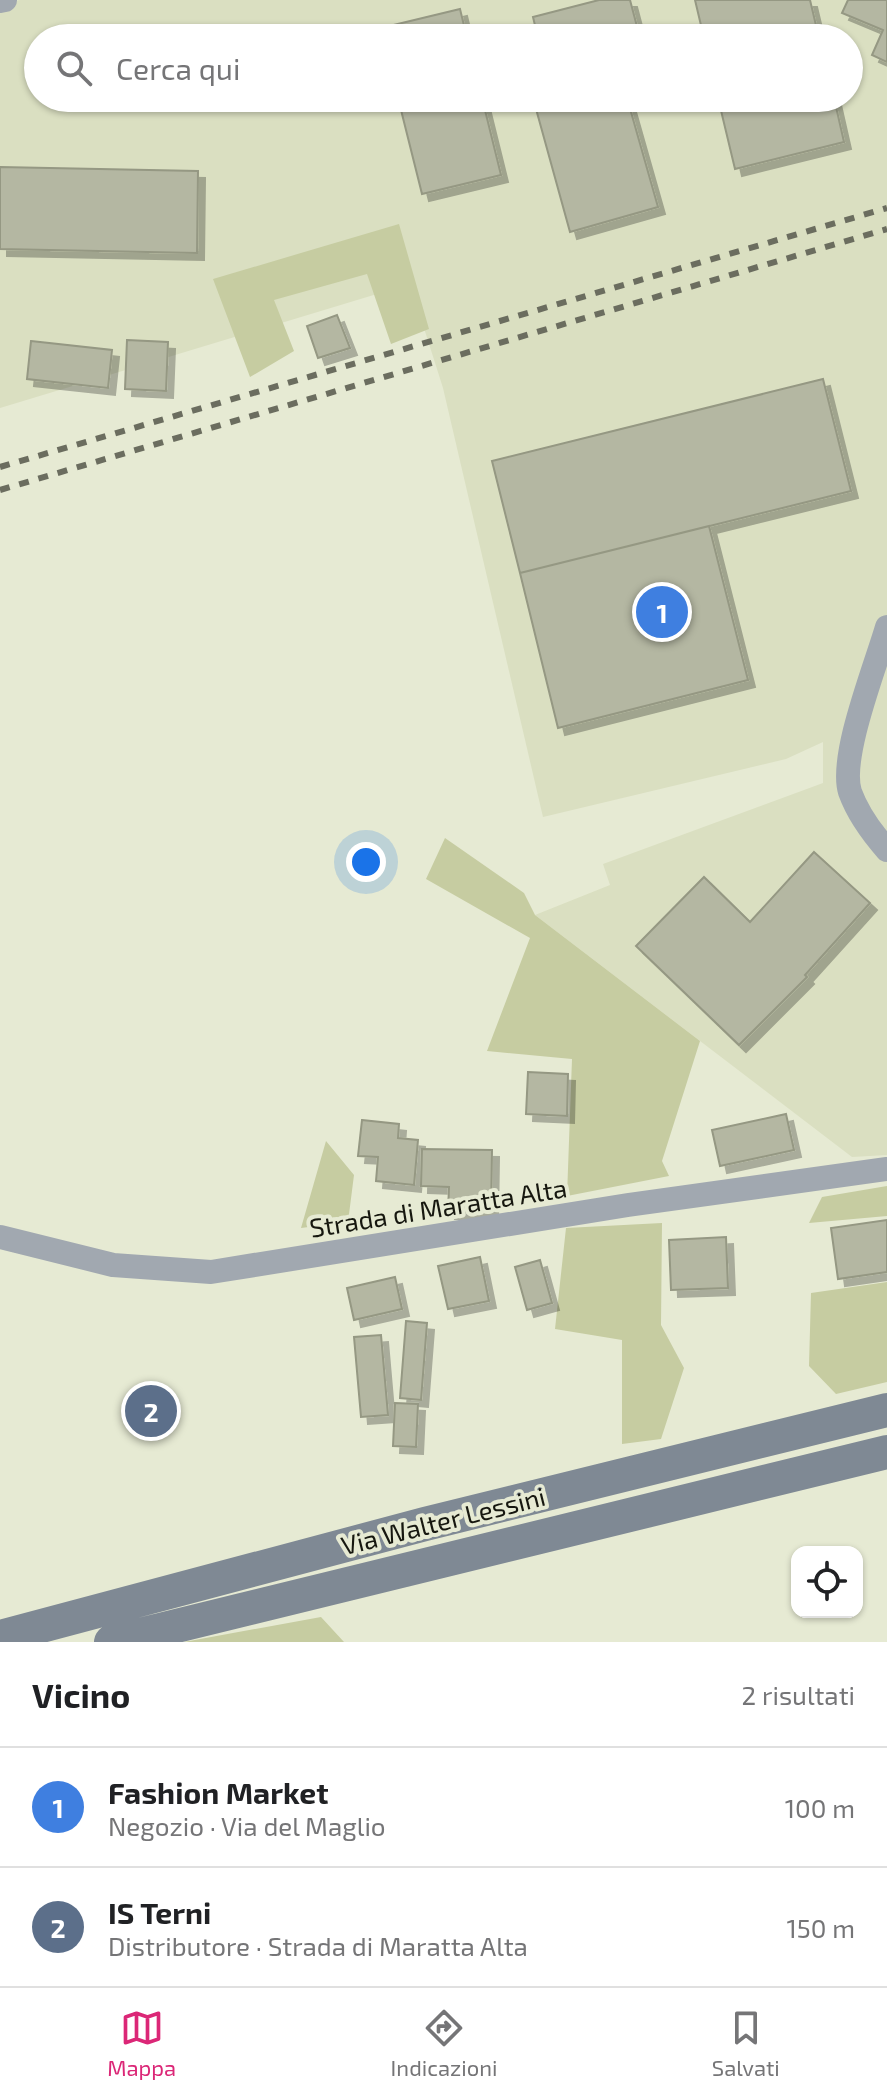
<!DOCTYPE html>
<html lang="it">
<meta charset="utf-8">
<style>
body{margin:0;font-family:"Exo 2",sans-serif;background:#f6f6f6;color:#202124}
.controls{position:absolute;right:24px;bottom:24px;display:grid;overflow:hidden;border-radius:16px;box-shadow:0 2px 6px #0004}
.controls button{width:72px;height:72px;display:grid;place-items:center;padding:0;border:0;border-bottom:2px solid #e0e0e0;background:#fff;color:#202124;font:40px sans-serif}
.you{position:absolute;left:366px;top:862px;width:28px;height:28px;margin:-20px;border:6px solid #fff;border-radius:50%;background:#1a73e8;box-shadow:0 0 0 12px #1a73e833}
.badge{display:grid;place-items:center;width:52px;height:52px;border-radius:50%;background:#db2777;color:#fff;font-size:26px;font-weight:700}
.pin{position:absolute;translate:-50% -50%;border:4px solid #fff;box-shadow:0 2px 8px #0006}
.list{margin:0;padding:0;list-style:none}
h2{display:flex;justify-content:space-between;align-items:center;height:104px;margin:0;padding:0 32px;font-size:34px}
h2 small{font-size:26px;font-weight:400;color:#757577}
.list li{display:grid;grid-template-columns:52px 1fr auto;gap:24px;align-items:center;box-sizing:border-box;height:120px;padding:0 32px;border-top:2px solid #e0e0e0}
.list b{display:block;font-size:30px;white-space:nowrap}
.list p{margin:0;font-size:26px;white-space:nowrap;color:#757577}
.list em{font-size:26px;font-style:normal;color:#757577}
.icon{flex:none;width:44px;height:44px;fill:none;stroke:currentColor;stroke-width:2;stroke-linecap:round;stroke-linejoin:round}
.map{position:relative;flex:none;width:887px;height:1642px;overflow:hidden}
.search{position:absolute;background:#fff;box-shadow:0 2px 6px #0004;left:24px;right:24px;top:24px;height:88px;display:flex;align-items:center;gap:20px;box-sizing:border-box;padding:0 28px;border-radius:44px;color:#757577;font-size:30px}
.sheet{height:344px;background:#fff}
nav{display:flex;justify-content:space-around;align-items:center;box-sizing:border-box;height:112px;border-top:2px solid #e0e0e0;background:#fff;font-size:22px;color:#757577}
nav a{display:grid;justify-items:center;gap:4px}
nav .on{color:#db2777}
.map>svg:first-child{display:block}
.built{fill:#dadfc1;fill-rule:evenodd}
.green{fill:#c6cca1}
.building{fill:#b4b7a2;stroke:#959883;stroke-width:2;filter:url(#shadow)}
.lines{fill:none;stroke-linecap:round;stroke-linejoin:round}
.minor{stroke:#a1a8b0;stroke-width:24}
.secondary{stroke:#7f8994;stroke-width:34}
.rail{stroke:#6b6d5f;stroke-width:6;stroke-dasharray:10 10;stroke-linecap:butt}
.labels{text-anchor:middle;dominant-baseline:central;stroke-width:8;stroke-linejoin:round;paint-order:stroke}
.street-label{font-size:26px;fill:#16170f;stroke:#e6ead3}
</style>
<div class="map">
<svg width="887" height="1642" viewBox="0 0 887 1642">
<defs>
<filter id="shadow"><feDropShadow dx="7" dy="7" stdDeviation="0" flood-color="#0004"/></filter>
</defs>
<rect width="100%" height="100%" fill="#e6ead3"/>
<path class="built" d="M20,0H887V1155L852,1157L535,915L610,885L603,864L823,783V742L786,759L543,817L443,388L410,284L0,408V4ZM38,38H849V98H38Z"/>
<path class="green" d="M399,224L429,329L391,344L367,274L274,300L294,351L250,377L213,279Z
M445,838L524,893L535,915L700,1041L662,1161L669,1176L567,1196L572,1059L487,1051L530,938L426,879Z
M326,1141L354,1175L348,1222L301,1228Z
M887,1186V1216L809,1223L822,1197Z
M662,1223L661,1325L684,1368L661,1439L622,1444V1340L555,1329L566,1228Z
M887,1282V1382L836,1394L809,1366L811,1293Z
M321,1617L344,1642H184Z"/>
<path class="building" d="M599,0H630L640,38H538L533,17Z
M695,0H810L819,38H704Z
M848,0H887V62L872,55L883,30L842,13Z
M460,9L467,38H383L381,28Z
M398,98H482L501,175L422,194Z
M533,98H627L658,207L570,232Z
M718,98H834L844,142L735,169Z
M0,167L198,171L197,253L0,249Z
M337,315L350,348L318,358L307,326Z
M127,340L168,342L166,391L125,389Z
M31,341L112,350L108,388L27,379Z
M823,379L851,491L520,573L492,461Z
M709,526L748,680L558,728L520,573Z
M814,852L870,903L805,975L807,977L739,1045L636,946L704,877L750,922Z
M528,1072L568,1074L567,1116L526,1114Z
M786,1114L794,1150L720,1166L712,1130Z
M362,1120L399,1124L398,1138L418,1140L414,1185L376,1181L378,1157L358,1156Z
M422,1149L492,1150L491,1212H448L449,1187L421,1186Z
M887,1220V1272L838,1279L831,1228Z
M726,1237L728,1288L671,1290L669,1240Z
M480,1257L489,1301L448,1309L438,1266Z
M540,1260L552,1303L527,1310L515,1267Z
M395,1277L402,1309L354,1320L347,1288Z
M406,1321L427,1323L421,1400L400,1398Z
M381,1335L388,1415L361,1417L354,1337Z
M395,1403L418,1404L416,1447L393,1446Z"/>
<g class="lines">
<path class="minor" d="M0,1L5,0
M887,627C876,665 839,757 850,792C858,814 872,833 887,850
M0,1237L113,1265L211,1272L628,1205L887,1169"/>
<path class="secondary" d="M0,1637L425,1524L887,1410
M111,1642L887,1452"/>
<path class="rail" d="M0,467L887,208
M0,490L887,229"/>
</g>
<g class="labels">
<g class="street-label">
<text transform="translate(438 1207) rotate(-9)">Strada di Maratta Alta</text>
<text transform="translate(443 1520) rotate(-14)">Via Walter Lessini</text>
</g>
</g>
</svg>
<div class="controls">
<button><svg class="icon" aria-label="locate" viewBox="0 0 24 24"><circle cx="12" cy="12" r="6"/><path d="M12 2v4M12 18v4M2 12h4M18 12h4"/></svg></button>
</div>
<div class="you"></div>
<div class="pin badge" style="left:662px;top:612px;background:#3f7fe0">1</div>
<div class="pin badge" style="left:151px;top:1411px;background:#5c6f8a">2</div>
<div class="search"><svg class="icon" aria-label="search" viewBox="0 0 24 24"><circle cx="10" cy="10" r="6"/><path d="M15 15l6 6"/></svg>Cerca qui</div>
</div>
<section class="sheet">
<h2>Vicino<small>2 risultati</small></h2>
<ul class="list">
<li><span class="badge" style="background:#3f7fe0">1</span><div><b>Fashion Market</b><p>Negozio · Via del Maglio</p></div><em>100 m</em></li>
<li><span class="badge" style="background:#5c6f8a">2</span><div><b>IS Terni</b><p>Distributore · Strada di Maratta Alta</p></div><em>150 m</em></li>
</ul>
</section>
<nav>
<a class="on"><svg class="icon" aria-label="map" viewBox="0 0 24 24"><path d="M3 6l6-2 6 2 6-2v14l-6 2-6-2-6 2zM9 4v14M15 6v14"/></svg>Mappa</a>
<a><svg class="icon" aria-label="directions" viewBox="0 0 24 24"><path d="M12 3l9 9-9 9-9-9zM9 14v-3h6M13 9l2 2-2 2"/></svg>Indicazioni</a>
<a><svg class="icon" aria-label="saved" viewBox="0 0 24 24"><path d="M7 4h10v16l-5-4-5 4z"/></svg>Salvati</a>
</nav>
